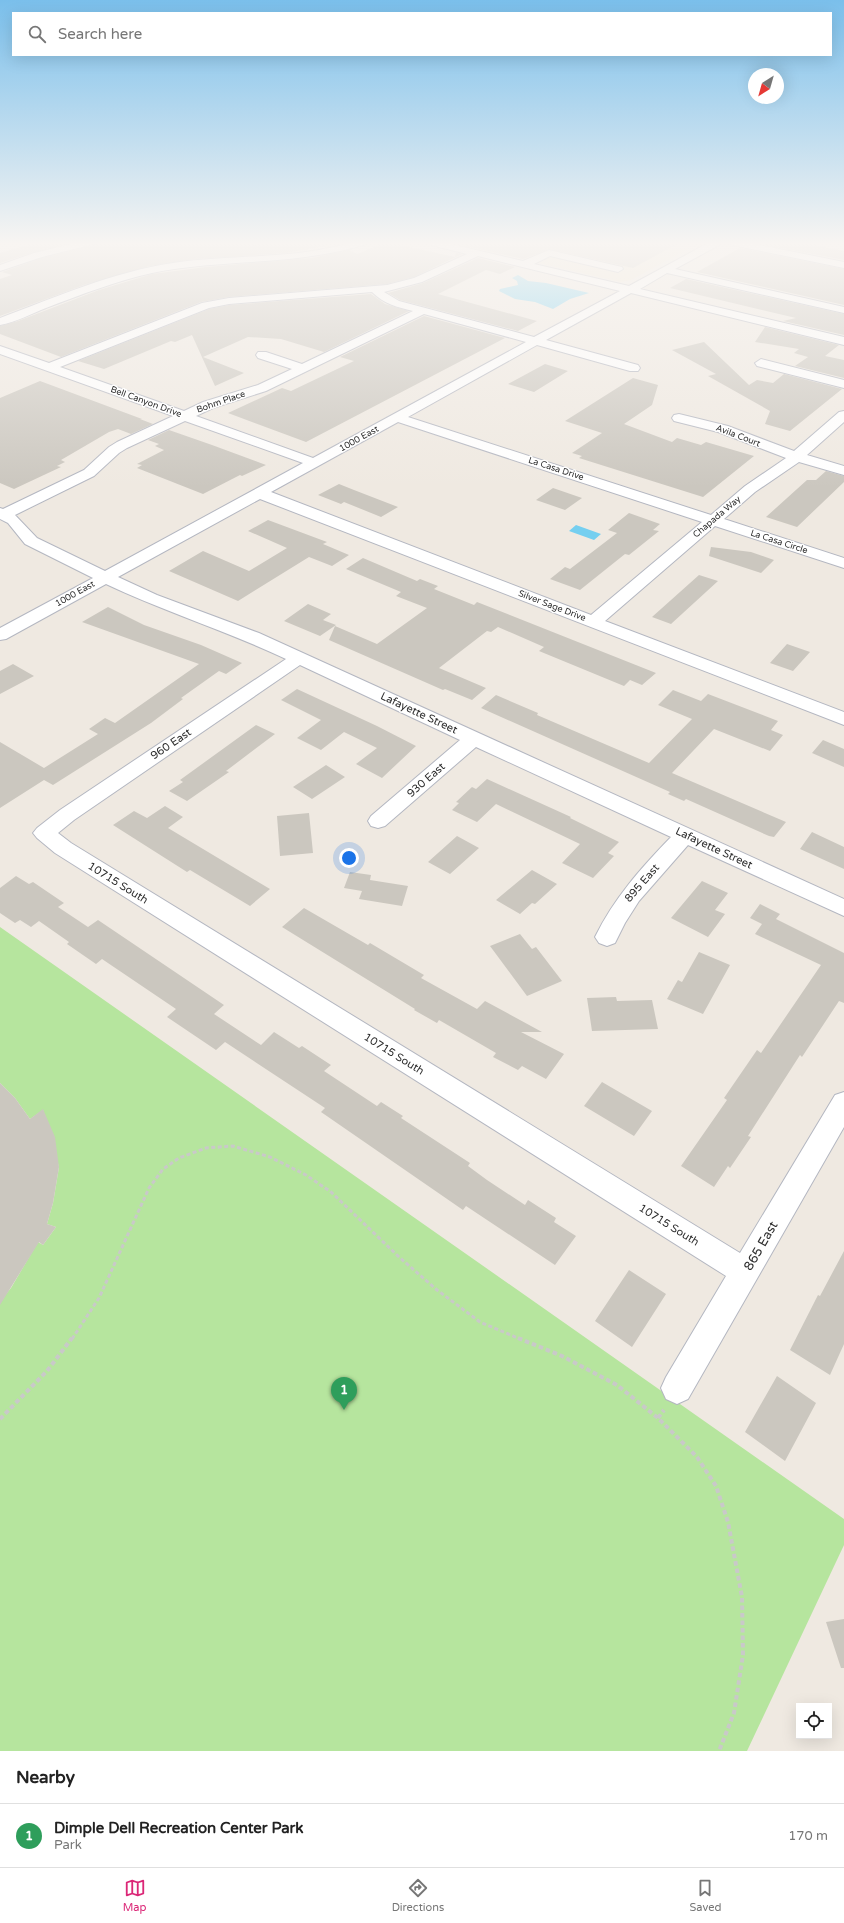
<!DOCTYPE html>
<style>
body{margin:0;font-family:"Varela Round",sans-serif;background:#f2f2f2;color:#222}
.controls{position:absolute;right:12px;bottom:12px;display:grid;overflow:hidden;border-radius:0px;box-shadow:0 4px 16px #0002}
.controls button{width:36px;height:36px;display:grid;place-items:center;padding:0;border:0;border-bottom:1px solid #e0e0e0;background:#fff;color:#222;font:20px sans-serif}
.compass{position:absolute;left:748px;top:68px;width:36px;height:36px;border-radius:50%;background:#fff;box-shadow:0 4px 16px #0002;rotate:217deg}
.you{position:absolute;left:349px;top:858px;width:14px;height:14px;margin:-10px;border:3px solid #fff;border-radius:50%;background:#1a73e8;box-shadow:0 0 0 6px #1a73e833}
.badge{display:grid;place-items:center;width:26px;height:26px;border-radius:50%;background:#db2777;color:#fff;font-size:13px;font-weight:700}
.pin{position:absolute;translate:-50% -33px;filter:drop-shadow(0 1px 2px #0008)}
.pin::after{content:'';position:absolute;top:21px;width:14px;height:12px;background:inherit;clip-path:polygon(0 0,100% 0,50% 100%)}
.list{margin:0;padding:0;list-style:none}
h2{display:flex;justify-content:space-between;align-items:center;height:52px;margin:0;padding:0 16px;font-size:17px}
h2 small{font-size:13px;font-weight:400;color:#767676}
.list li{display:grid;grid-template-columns:26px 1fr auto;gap:12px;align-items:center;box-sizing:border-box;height:64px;padding:0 16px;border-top:1px solid #e0e0e0}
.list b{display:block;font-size:15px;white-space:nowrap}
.list p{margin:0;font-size:13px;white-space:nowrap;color:#767676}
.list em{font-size:13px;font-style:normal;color:#767676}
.icon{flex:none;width:22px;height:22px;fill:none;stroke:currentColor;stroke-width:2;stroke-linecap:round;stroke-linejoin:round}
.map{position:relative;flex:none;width:844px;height:1751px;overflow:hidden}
.search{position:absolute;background:#fff;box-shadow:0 4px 16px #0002;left:12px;right:12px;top:12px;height:44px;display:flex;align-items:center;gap:10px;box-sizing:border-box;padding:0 14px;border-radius:0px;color:#767676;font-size:15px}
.sheet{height:116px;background:#fff}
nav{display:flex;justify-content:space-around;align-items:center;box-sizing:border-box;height:56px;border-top:1px solid #e0e0e0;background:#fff;font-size:11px;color:#767676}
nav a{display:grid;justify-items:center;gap:2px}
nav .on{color:#db2777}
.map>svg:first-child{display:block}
.education{fill:#f0e6d1}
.green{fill:#b6e59e}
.water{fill:#75cff0}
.building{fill:#cbc7bf}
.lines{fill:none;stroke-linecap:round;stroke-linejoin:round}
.minor-casing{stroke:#b4b7c1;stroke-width:2}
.path-far1{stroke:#c9c9c9;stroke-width:3;stroke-dasharray:4 2.5;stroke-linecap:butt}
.path{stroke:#c9c9c9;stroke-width:4;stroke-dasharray:4.5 3;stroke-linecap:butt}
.minor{fill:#fff;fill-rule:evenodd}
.labels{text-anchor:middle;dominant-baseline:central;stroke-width:3;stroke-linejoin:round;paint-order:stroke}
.far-street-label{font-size:9px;fill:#2e2e2e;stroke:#fff}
.street-label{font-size:11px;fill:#2e2e2e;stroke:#fff}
.near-street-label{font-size:13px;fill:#2e2e2e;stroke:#fff}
</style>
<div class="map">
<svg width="844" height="1751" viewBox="0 0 844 1751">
<rect width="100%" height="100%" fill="#efe9e1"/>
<path class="education" d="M449,242H701L631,280L621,282Z"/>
<path class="green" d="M0,927L844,1519V1545L747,1751H0V1301L11,1288L38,1242L43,1245L56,1227L47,1224L53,1203L59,1167L43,1110L30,1119L15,1098L0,1083Z"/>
<path class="water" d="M518,275L528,281L546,283L589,293L570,299L553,309L535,302L515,299L499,291L500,289L518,285L517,281L512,278Z
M576,525L601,534L594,540L569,531Z"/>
<path class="building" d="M38,242H74L34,252L0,263V253Z
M96,242H332L337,244L286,253L195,259L150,266L84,285L0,316V279L12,275L2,272L42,258L94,245Z
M386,242L455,257L456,253L462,254L414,277L387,284L229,297L201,302L61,357L0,334V326L18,321L99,290L152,274L206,267L312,258L349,250L357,254Z
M457,242H681L633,268L549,249L523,259L457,244Z
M751,242H799L844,251V260Z
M740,248L844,269V305L697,272Z
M478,258L515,267L500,274L486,270L438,294L537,321L518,331L400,300L388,293L423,283Z
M686,279L844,314V335L783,321L796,318L670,288Z
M371,294L385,304L409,311L324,352L281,339L248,337L203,357L244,373L215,386L192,335L175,342L171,341L104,369L78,361L209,309L229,305Z
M424,316L505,338L306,442L228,413L282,388L291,391L354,361L340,357Z
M765,327L839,345L825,356L844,360V378L795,366L808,357L794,353L799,349L755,342Z
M704,342L749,385L757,380L773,383L784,374L842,389L790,431L765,424L770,411L708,376L716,374L672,350Z
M545,364L568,371L534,392L508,384Z
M633,378L658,385L652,405L624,424L672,442L677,438L701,445L706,442L754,456L703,497L579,458L582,456L572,453L602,433L565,421Z
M40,381L142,419H140L153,424L131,434L118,429L109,432L61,460L65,462L57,466L61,467L14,489L0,483V398Z
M169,430L212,445L266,465L242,476L240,475L203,494L137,468L142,465L137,464L164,450L155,446L159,444L148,440Z
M826,471L844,476V482L797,527L766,517L807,480H816Z
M339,484L354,490L398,507L381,517L344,502L341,504L318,495Z
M553,488L582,498L565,510L536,500Z
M629,513L660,524L653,530L659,531L629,555L625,554L580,590L550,579L565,567L570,569L617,533L608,530Z
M268,520L327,542L323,544L349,555L332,566L309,557L238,601L169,571L203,551L249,571L287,548L248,531Z
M711,547L751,552L774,560L761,573L709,556Z
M363,558L417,581L420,579L438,586L434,589L474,605L477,602L656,673L642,685L630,680L624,686L539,651L544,647L498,627L491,632L487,631L439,668L486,688L472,700L445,689L443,690L329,640L335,626L377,644L427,608L396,596L401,592L346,569Z
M699,575L718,581L671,624L652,617Z
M308,604L331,614L323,620L336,625L320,636L284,621Z
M108,607L144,625L201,645L242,663L226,674L219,671L181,698L183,699L151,723L53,785L44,780L0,808V742L44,768L98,734L89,729L105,718L115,723L199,664L82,622Z
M787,644L810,652L793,671L770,663Z
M13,664L34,676L0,694V671Z
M297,689L377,726L416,746L382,778L356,764L377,748L344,732L321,750L297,738L321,720L281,700Z
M673,690L701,701L708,694L778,721L771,730L783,735L770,751L714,729L672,773L786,822L774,837L769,836L686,799L684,801L668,794L670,792L481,708L496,695L538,713L537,715L649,763L692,719L658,705Z
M256,725L275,734L226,771L229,772L187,801L169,791L183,782L180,780Z
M823,740L844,749V767L812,753Z
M326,765L345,777L312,799L293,787Z
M487,779L571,817L570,818L619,842L608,853L614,856L593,878L562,863L580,844L496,804L477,822L452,810L459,803L456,802L472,787L476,789Z
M165,806L183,817L168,828L270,889L250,906L190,870L187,872L113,825L134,811L147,818Z
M309,813L313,853L280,856L277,816Z
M812,832L844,847V869L800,849Z
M457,836L479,848L450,874L428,862Z
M532,870L557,884L535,904L532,903L520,914L496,900Z
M350,872L371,875L370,880L408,886L402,906L359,899L362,891L344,888Z
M16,876L29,884L33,882L64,903L58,907L88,927L98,920L224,1005L214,1014L261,1045L274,1032L299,1048L302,1046L331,1065L324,1071L377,1106L381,1102L403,1116L401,1118L470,1163L468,1166L487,1180L525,1205L528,1200L556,1218L554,1222L576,1236L555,1265L466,1206L463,1210L321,1112L325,1108L225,1042L216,1050L167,1017L176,1009L102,959L96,964L67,944L69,942L39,921L31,927L20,920L15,923L0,913V888Z
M702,881L728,893L715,910L725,914L708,937L671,918Z
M760,904L780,914L776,919L844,953V1003L839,1001L802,1057L800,1055L748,1136L751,1137L730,1168L728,1166L714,1187L681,1166L727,1100L724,1098L757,1050L761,1053L821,965L755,934L762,924L750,918Z
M304,908L368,945L370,943L424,975L421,978L477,1009L485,1001L542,1032H521L564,1054L546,1079L522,1066L518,1070L493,1057L496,1053L439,1020L437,1023L414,1010L415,1009L282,927Z
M520,934L532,949L536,947L562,981L527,996L490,946Z
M699,952L730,965L703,1014L667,999L678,980L682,982Z
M616,997L617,1001L652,1000L658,1029L592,1031L587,998Z
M602,1082L652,1111L634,1136L584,1106Z
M0,1083L15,1098L30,1119L43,1109L55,1137L59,1167L53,1203L47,1224L56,1227L43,1245L39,1242L0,1305Z
M844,1251V1344L830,1375L790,1350L818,1295L820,1296Z
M629,1270L666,1294L632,1347L595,1321Z
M777,1376L816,1403L785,1461L745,1432Z
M844,1619V1668H841L826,1622Z"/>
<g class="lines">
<g class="minor-casing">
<path id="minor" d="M79,242H95L94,244L42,257L0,271V265L34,253Z
M353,242H367L366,244C293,267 224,258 152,273C116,281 80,295 46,308C31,314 16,322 0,325V318C56,297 113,272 173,263C233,254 294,260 353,242Z
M426,242H442L523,261L549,250L622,267L623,269L618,272L550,256L534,264L629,286L710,242H722L721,244L675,269L844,307V313L667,273L640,289L844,337V345L631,293L546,340L638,365L640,368L638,371H630L537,345L408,417L711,515L745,486L786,458L718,432L674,421L672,418L674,415L679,414L728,426L794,451L839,412L844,411V422L807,455L844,466V475L799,462L755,492L724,519L844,558V568L715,526L605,621L844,712V725L260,499L118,577L157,595L259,633L844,899V916L688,845L639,901L625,923L615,943L607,946L599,943L595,937C614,898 641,868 671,837L476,747L385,826L378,828L371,826L368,821L371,816L460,740L300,665L74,820L58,833L71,843L740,1253L835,1095L844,1092V1127L688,1399L677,1404L666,1399L661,1388L666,1377L726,1276L55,853L37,838L33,833L37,828L60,810L286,659C227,631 165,612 106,584L6,639L0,640V628L93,578L25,544L8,523L0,519V508L3,509L84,470L109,447L117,442L173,416L0,354V346L49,363L202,303L229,298L387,285L414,278L467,254L427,244ZM478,256L620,291L534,337L399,301L384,292L422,282ZM372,292C384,304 397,307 413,311L302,364L266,352H258L256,355L258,358L292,369L258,385L203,402L184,411L60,367L209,308L229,304ZM424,314L526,342L313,458L196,416L213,408L266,391ZM185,421L303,463L105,571L37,538L15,515L94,476L119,453L127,448ZM398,422L702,522L591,615L271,492Z
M727,242H745L844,262V268L732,245Z
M761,359L844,380V388L757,366L755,363Z"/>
</g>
<path class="path-far1" d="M72,1339L99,1298L149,1188L163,1169L179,1158L206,1148L233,1146L270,1157L306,1175L331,1192L399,1257L437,1290L480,1322L520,1339"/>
<path class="path" d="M518,1338L562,1356L617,1385L658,1418L697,1457L716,1486L728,1522L742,1597L743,1655L734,1713L719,1751
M658,1418L664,1410
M0,1419L47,1371L72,1338"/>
<use href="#minor" class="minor"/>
</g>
<linearGradient id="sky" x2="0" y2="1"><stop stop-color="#7abfeb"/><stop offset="0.5" stop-color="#f8f5f2"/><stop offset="1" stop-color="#f8f5f2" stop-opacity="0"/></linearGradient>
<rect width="844" height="487" fill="url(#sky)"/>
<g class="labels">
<g class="far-street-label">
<text transform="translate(146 402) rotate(20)">Bell Canyon Drive</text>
<text transform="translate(221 402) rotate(-19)">Bohm Place</text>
<text transform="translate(738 436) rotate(21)">Avila Court</text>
<text transform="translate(359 439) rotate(-29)">1000 East</text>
<text transform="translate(556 469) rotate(18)">La Casa Drive</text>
<text transform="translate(717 517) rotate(-40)">Chapada Way</text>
<text transform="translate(779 542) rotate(18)">La Casa Circle</text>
<text transform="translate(75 594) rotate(-29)">1000 East</text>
<text transform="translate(552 606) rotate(21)">Silver Sage Drive</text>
</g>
<g class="street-label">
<text transform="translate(419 713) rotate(25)">Lafayette Street</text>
<text transform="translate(171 744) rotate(-34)">960 East</text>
<text transform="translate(426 780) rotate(-41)">930 East</text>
<text transform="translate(714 848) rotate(25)">Lafayette Street</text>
<text transform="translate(118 883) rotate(32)">10715 South</text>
<text transform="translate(642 883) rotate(-49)">895 East</text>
<text transform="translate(394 1054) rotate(32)">10715 South</text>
<text transform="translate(669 1225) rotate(32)">10715 South</text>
</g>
<g class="near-street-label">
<text transform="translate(761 1246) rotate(-60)">865 East</text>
</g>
</g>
</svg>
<div class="controls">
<button><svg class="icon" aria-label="locate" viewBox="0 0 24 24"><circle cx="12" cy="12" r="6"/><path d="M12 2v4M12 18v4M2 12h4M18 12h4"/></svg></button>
</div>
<svg class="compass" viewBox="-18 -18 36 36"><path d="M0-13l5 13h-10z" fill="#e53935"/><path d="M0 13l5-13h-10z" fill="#767676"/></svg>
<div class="you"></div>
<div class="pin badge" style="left:344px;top:1410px;background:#2e9e5b">1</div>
<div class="search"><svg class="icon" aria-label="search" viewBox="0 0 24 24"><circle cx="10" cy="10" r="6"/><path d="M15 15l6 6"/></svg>Search here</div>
</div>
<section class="sheet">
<h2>Nearby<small></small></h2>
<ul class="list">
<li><span class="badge" style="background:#2e9e5b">1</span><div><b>Dimple Dell Recreation Center Park</b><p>Park</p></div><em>170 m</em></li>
</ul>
</section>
<nav>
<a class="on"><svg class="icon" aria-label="map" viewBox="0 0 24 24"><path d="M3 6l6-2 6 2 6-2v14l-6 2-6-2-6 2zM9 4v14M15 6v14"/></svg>Map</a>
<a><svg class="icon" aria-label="directions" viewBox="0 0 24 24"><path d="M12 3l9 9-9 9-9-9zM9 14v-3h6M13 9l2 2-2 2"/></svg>Directions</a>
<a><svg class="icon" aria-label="saved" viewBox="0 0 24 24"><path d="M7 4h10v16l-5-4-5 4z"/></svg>Saved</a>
</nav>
